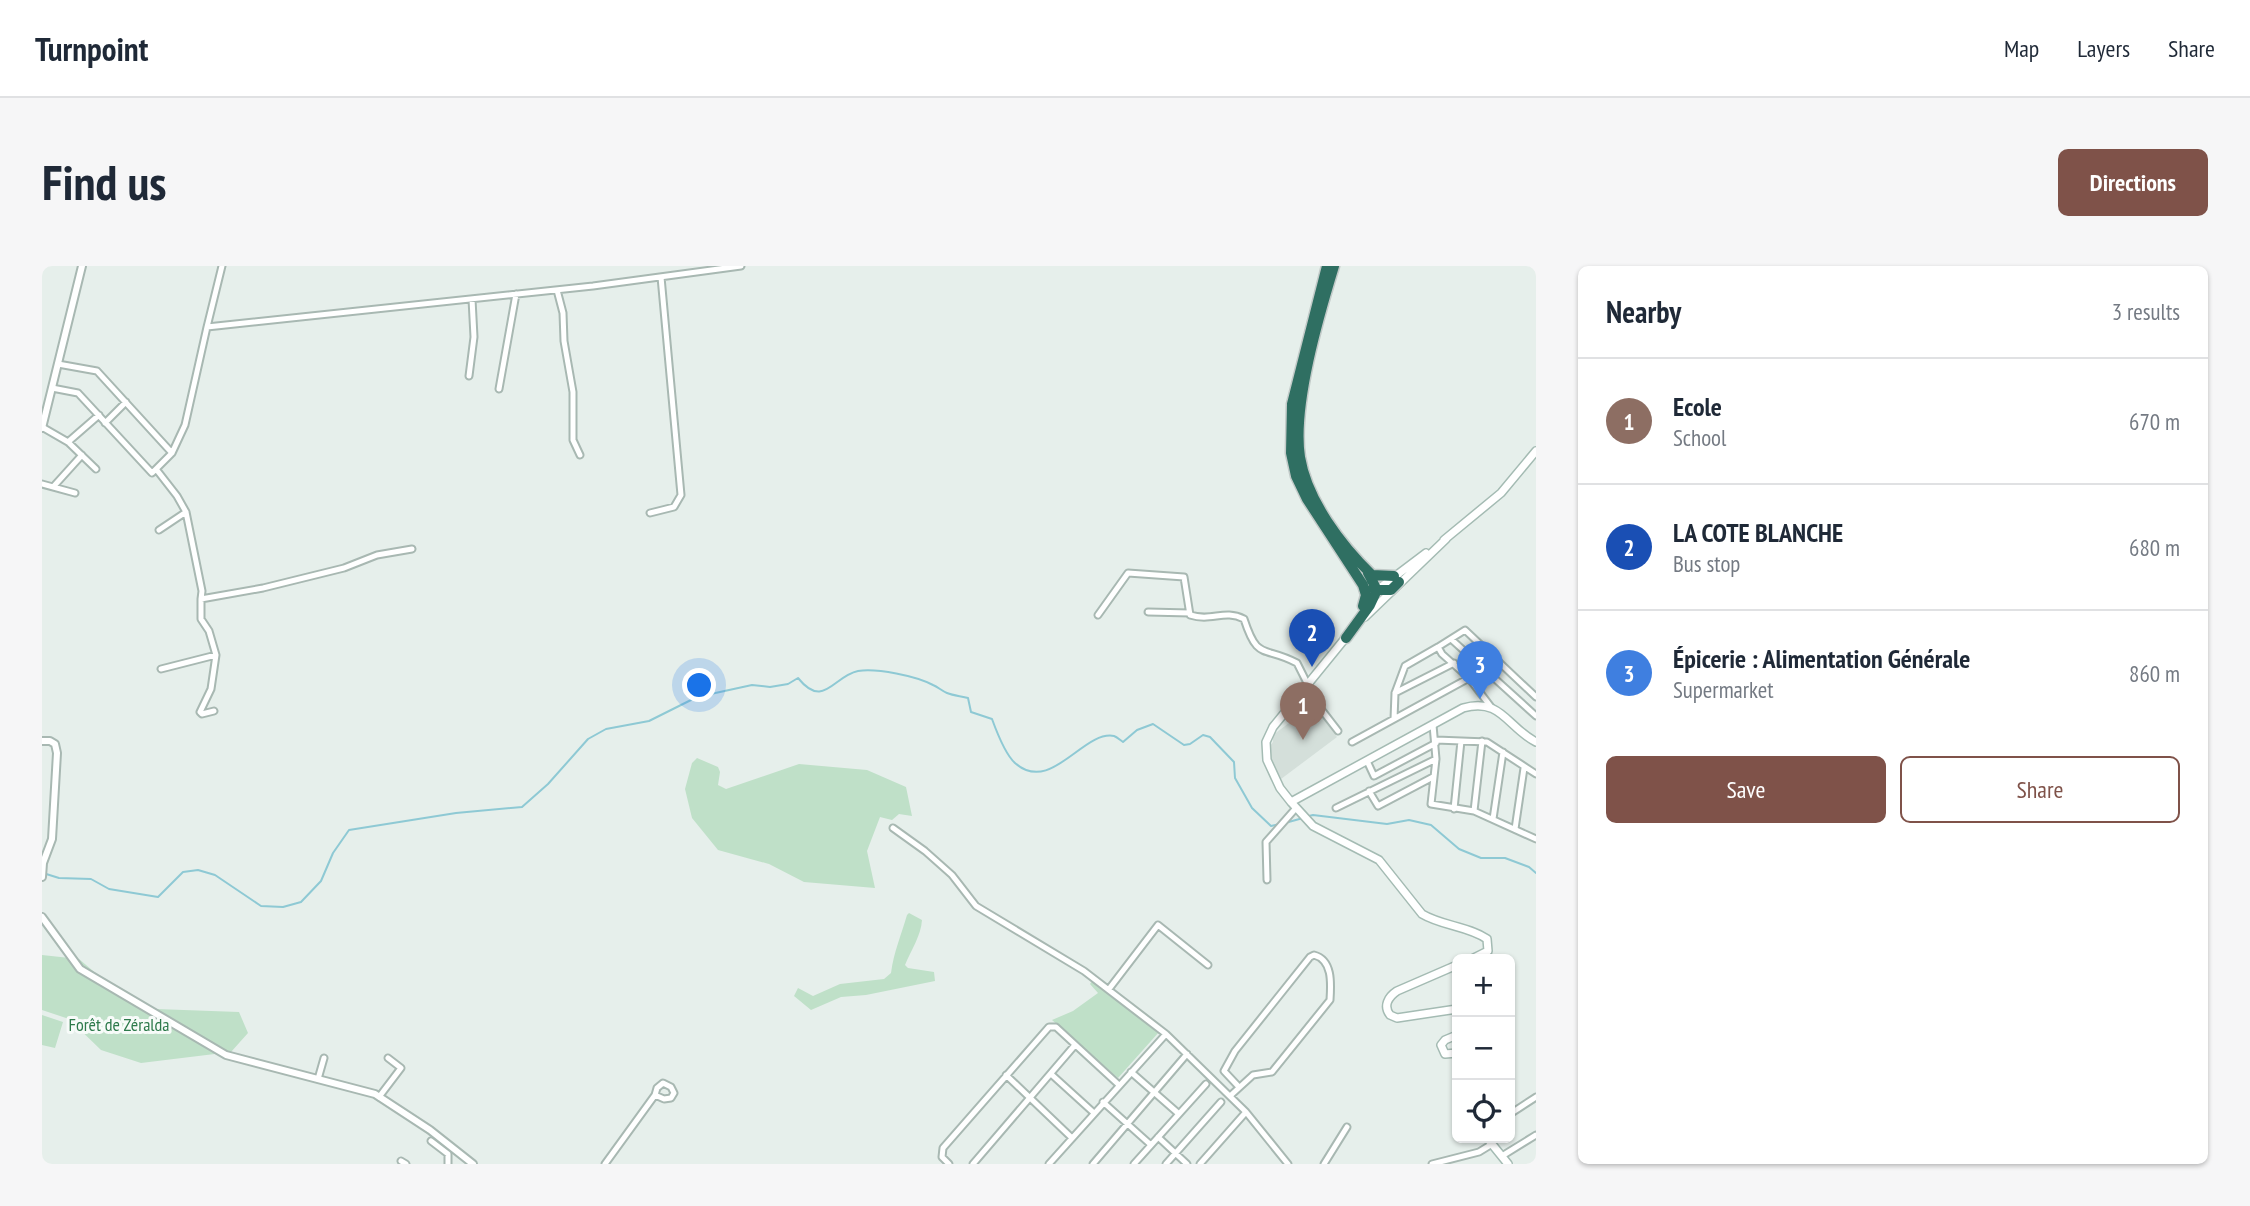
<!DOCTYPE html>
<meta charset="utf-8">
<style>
body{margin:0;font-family:"PT Sans Narrow",sans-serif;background:#f6f6f7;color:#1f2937}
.controls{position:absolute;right:21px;bottom:21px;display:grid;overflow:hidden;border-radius:10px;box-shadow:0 2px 5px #0004}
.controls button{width:63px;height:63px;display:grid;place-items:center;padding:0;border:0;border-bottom:2px solid #e0e1e3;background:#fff;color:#1f2937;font:35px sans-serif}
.you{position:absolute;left:658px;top:420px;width:24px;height:24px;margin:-18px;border:5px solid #fff;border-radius:50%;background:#1a73e8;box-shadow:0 0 0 10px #1a73e833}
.badge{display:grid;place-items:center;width:46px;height:46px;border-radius:50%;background:#7f5249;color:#fff;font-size:23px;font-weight:700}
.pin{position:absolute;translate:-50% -58px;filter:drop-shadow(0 2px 4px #0008)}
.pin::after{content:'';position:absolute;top:37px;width:24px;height:21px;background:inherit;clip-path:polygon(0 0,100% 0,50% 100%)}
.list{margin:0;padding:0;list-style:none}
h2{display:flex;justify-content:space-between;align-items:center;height:91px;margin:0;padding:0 28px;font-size:30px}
h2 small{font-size:23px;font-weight:400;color:#747a83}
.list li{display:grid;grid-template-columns:46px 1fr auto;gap:21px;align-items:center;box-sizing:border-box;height:126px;padding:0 28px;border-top:2px solid #e0e1e3}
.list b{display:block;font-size:26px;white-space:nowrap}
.list p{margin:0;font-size:23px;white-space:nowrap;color:#747a83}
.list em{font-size:23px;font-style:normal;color:#747a83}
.actions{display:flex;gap:14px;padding:21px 28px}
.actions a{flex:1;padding:16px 0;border:2px solid #7f5249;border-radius:10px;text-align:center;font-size:24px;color:#7f5249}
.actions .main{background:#7f5249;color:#fff}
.icon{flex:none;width:38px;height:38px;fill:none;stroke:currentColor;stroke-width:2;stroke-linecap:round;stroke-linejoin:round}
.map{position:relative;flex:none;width:1494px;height:898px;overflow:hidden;border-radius:10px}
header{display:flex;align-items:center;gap:42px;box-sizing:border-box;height:98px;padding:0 35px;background:#fff;border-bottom:2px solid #e0e1e3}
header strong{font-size:33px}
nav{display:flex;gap:38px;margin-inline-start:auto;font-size:24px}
.intro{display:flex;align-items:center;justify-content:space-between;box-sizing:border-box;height:168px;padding:0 42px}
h1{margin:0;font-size:49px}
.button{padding:18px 32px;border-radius:10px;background:#7f5249;color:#fff;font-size:24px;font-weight:700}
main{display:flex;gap:42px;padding:0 42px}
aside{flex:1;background:#fff;border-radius:10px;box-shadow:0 2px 5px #0004}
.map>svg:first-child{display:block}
.built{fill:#d4dfda}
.green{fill:#bfe0c8}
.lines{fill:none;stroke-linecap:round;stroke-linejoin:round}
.stream{stroke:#8ec9d4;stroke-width:2}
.minor-casing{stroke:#a8b8b2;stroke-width:9}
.tertiary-casing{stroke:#a8b8b2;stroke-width:10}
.secondary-casing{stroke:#a4bbb3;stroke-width:10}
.motorway-casing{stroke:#c2cac8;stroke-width:13}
.minor{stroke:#fff;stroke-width:5}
.tertiary{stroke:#fff;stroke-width:6}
.secondary{stroke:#fff;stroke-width:7}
.motorway{stroke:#2f6f62;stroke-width:10}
.labels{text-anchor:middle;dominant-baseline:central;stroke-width:6;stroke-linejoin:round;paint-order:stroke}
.park-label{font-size:18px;fill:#2d7a4b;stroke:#f7fbf9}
</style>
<header>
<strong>Turnpoint</strong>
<nav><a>Map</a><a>Layers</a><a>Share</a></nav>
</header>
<div class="intro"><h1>Find us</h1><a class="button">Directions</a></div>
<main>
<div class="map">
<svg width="1494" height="898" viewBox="0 0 1494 898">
<rect width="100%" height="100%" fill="#e6efeb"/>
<path class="built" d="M1271,439L1295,471L1239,513L1230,498L1228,480L1231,476V469Z"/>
<path class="green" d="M655,492L676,501L678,506L676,519L684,523L757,498L825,504L864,521L870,550L857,548L850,554L838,551L825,585L833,622L762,616L727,598L676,584L650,552L643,523L650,497Z
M867,647L880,654C879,670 869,684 863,699L866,702L892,706L893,715L824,729L799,731L769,744L752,730L756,722L771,730L798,718L842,713L849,707C852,685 859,670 865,649Z
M0,689L37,693L71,722L114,743L197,746L206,767L189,786L99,797L59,784L27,753L0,744Z
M1051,714L1117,766L1076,812L1010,754L1031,745L1056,727L1048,718Z
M0,749L21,756L13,782L0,779Z"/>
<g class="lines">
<path class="stream" d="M1267,550L1271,549L1345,558L1367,554L1389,559L1417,583L1439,592H1463L1487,601L1494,607
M1243,557L1261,552
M1,607L17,612L49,613L67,623L116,631L141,606L156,604L173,609L219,640L241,641L259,636L279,615L291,587L307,564L414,547L480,541L506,518L546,473L564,463L607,455L655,431L710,419L728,421L746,418L756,412C782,444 791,410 816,405C835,402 874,410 891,419C896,421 900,425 905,427C912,430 920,430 926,432L929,446L950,453C954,464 964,489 973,497C1009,529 1041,464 1072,470C1075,471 1078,474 1081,476L1095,464L1111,458L1142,479L1148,478L1161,469L1168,471L1192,496L1193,512L1210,542L1229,560L1238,558"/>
<g class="minor-casing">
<path id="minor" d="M180,0L165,61L551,20L699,0
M515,24L521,47L522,75L531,126V174L538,189
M427,110L432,71L430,33
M10,122L36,127L110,207L130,187L55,105L16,98
M457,123L474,28
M63,157L84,136
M0,161L26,176L54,203
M26,176L57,149
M130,187L143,159L165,61
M114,203L135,230L144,246L160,325L159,333L221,322L302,302L335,289L370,283
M0,218L33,227
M12,220L40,189
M608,247L632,241L639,229L619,11
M117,264L144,246
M159,333V353L167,365L174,389L169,423L158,446L160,448L172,445
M1106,346L1148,347
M1056,349L1086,307L1142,311L1148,349C1170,356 1182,343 1202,353C1216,396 1221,379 1255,397L1265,417
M1409,373L1494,450
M119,403L174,389
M1262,421L1296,465
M1353,427L1412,397
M1449,441L1427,412L1400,388L1396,381L1423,364L1494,431
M1352,453L1353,427L1363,400L1396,381
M1391,459L1394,493L1389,538L1432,545L1494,573
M1394,474L1445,476L1494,508
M1310,476L1427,412
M1325,495L1332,510L1394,477
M1327,525L1336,540L1391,511
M1294,542L1394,493
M1412,543L1419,475
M1432,545L1440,475
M1451,553L1461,486
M851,562L883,585L910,609L934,640L1042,705L1124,768L1204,846L1246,898
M1473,563L1482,502
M1225,614L1224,576L1254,542
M1067,723L1116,659L1166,699
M1089,806L1137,848
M1009,808L1052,847
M964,809L1030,872
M276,813L282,792
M621,817L629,821L632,827L629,832L622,833L613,829L615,822Z
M1188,830L1211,809L1230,806L1288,734C1289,718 1291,694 1272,689L1268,691L1193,785L1182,805L1197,821
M337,831L359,802L346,792
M1061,836L1109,879
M1468,848L1494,831
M1116,871L1145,898
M389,875L406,888V898
M1460,890L1494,869
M359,895L364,898
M563,898L613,829
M907,898L900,891L901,882L1007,761H1014L1077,819
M931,898L1033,779
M1007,898L1124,768
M1051,898L1145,788
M1092,898L1164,818
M1124,898L1179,836
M1158,898L1204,846
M1282,898L1305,861
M1390,898L1437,886L1450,878"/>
</g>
<g class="tertiary-casing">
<path id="tertiary" d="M0,162L40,0
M0,475H8L13,478L15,487L10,573L1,597L0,611
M0,651L38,703L184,789L333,828L388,864L431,898"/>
</g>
<g class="secondary-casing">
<path id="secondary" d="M1402,274L1459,227L1494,185
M1335,324L1384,287
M1323,351L1404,273
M1305,370L1231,461L1224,476L1225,494L1238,522L1249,536L1271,560L1337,594L1380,648C1400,660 1426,660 1445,673L1446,685L1430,693
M1249,536L1421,442C1459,431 1465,461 1494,476
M1415,699L1355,725C1346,731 1341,740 1348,749L1355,752L1415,743
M1415,769L1403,774L1399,779L1403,788L1415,787
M1445,872L1466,898"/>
</g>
<g class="motorway-casing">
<path id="motorway" d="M1285,0L1250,138L1249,187L1254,210L1265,233L1321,319L1324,329L1321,340
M1292,0C1277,49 1250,140 1258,191C1265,234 1299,279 1330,309L1352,310
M1331,322L1335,324H1349L1357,316
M1304,372L1328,339L1335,324L1326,307"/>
</g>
<use href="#minor" class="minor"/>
<use href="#tertiary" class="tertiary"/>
<use href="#secondary" class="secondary"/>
<use href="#motorway" class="motorway"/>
</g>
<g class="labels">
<g class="park-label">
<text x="77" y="758">Forêt de Zéralda</text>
</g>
</g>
</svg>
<div class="controls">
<button>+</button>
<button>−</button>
<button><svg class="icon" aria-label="locate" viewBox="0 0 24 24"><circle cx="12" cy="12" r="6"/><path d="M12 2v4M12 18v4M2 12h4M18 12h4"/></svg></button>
</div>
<div class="you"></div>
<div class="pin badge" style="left:1261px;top:474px;background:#8d6e63">1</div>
<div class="pin badge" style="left:1270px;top:401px;background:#1a4fb4">2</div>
<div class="pin badge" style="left:1438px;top:433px;background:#3f7fe0">3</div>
</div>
<aside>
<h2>Nearby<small>3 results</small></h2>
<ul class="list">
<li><span class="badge" style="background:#8d6e63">1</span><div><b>Ecole</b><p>School</p></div><em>670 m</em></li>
<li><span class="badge" style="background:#1a4fb4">2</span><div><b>LA COTE BLANCHE</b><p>Bus stop</p></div><em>680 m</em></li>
<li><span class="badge" style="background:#3f7fe0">3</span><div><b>Épicerie : Alimentation Générale</b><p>Supermarket</p></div><em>860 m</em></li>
</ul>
<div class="actions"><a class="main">Save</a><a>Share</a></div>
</aside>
</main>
